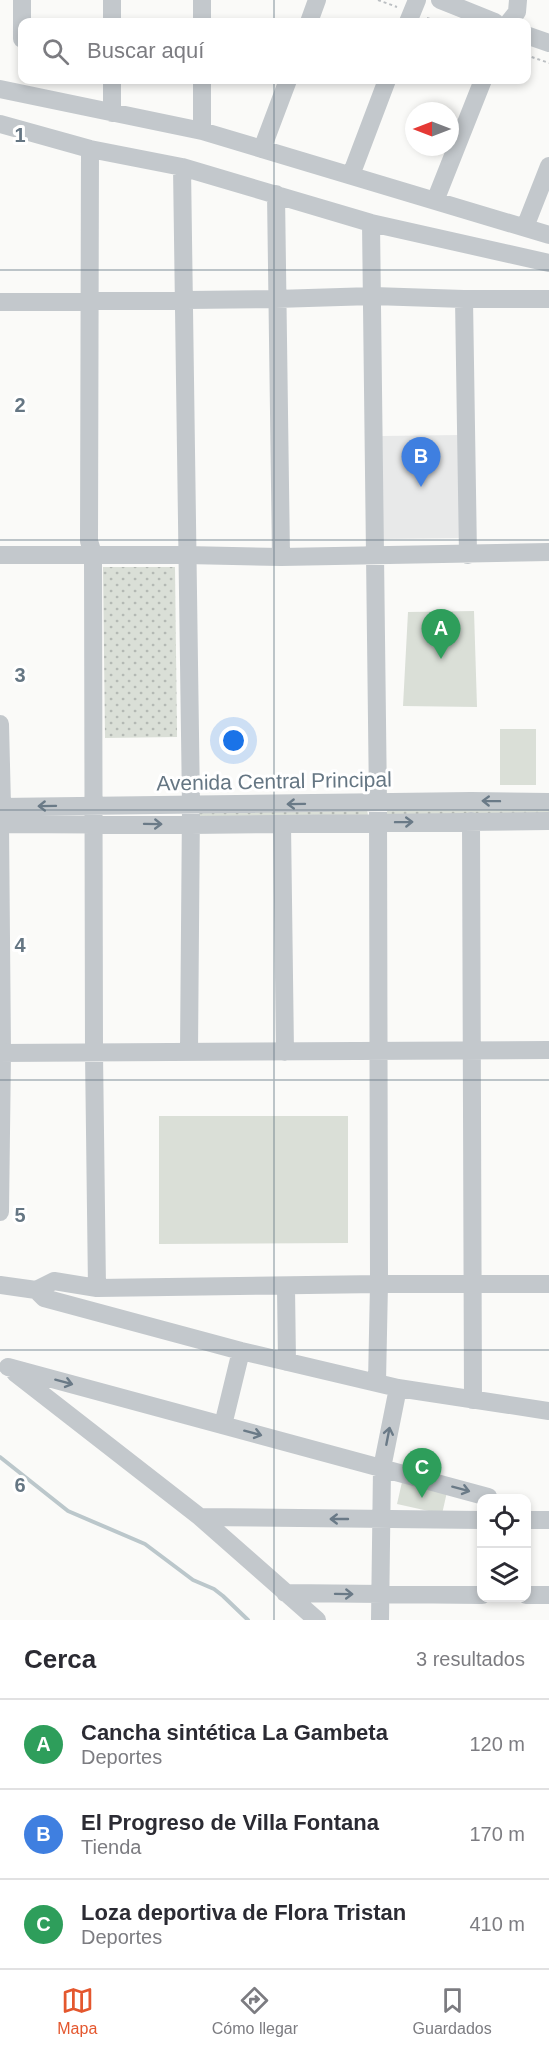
<!DOCTYPE html>
<html lang="es">
<meta charset="utf-8">
<style>
body{margin:0;font-family:Arial,sans-serif;background:#f2f2f3;color:#2b2b33}
.controls{position:absolute;right:18px;bottom:18px;display:grid;overflow:hidden;border-radius:12px;box-shadow:0 3px 9px #0003}
.controls button{width:54px;height:54px;display:grid;place-items:center;padding:0;border:0;border-bottom:2px solid #e1e1e2;background:#fff;color:#2b2b33;font:30px sans-serif}
.compass{position:absolute;left:405px;top:102px;width:54px;height:54px;border-radius:50%;background:#fff;box-shadow:0 3px 9px #0003;rotate:270deg}
.you{position:absolute;left:234px;top:741px;width:21px;height:21px;margin:-15px;border:4px solid #fff;border-radius:50%;background:#1a73e8;box-shadow:0 0 0 9px #1a73e833}
.badge{display:grid;place-items:center;width:39px;height:39px;border-radius:50%;background:#e4572e;color:#fff;font-size:20px;font-weight:700}
.pin{position:absolute;translate:-50% -50px;filter:drop-shadow(0 2px 3px #0008)}
.pin::after{content:'';position:absolute;top:32px;width:21px;height:18px;background:inherit;clip-path:polygon(0 0,100% 0,50% 100%)}
.list{margin:0;padding:0;list-style:none}
h2{display:flex;justify-content:space-between;align-items:center;height:78px;margin:0;padding:0 24px;font-size:26px}
h2 small{font-size:20px;font-weight:400;color:#7c7c81}
.list li{display:grid;grid-template-columns:39px 1fr auto;gap:18px;align-items:center;box-sizing:border-box;height:90px;padding:0 24px;border-top:2px solid #e1e1e2}
.list b{display:block;font-size:22px;white-space:nowrap}
.list p{margin:0;font-size:20px;white-space:nowrap;color:#7c7c81}
.list em{font-size:20px;font-style:normal;color:#7c7c81}
.icon{flex:none;width:33px;height:33px;fill:none;stroke:currentColor;stroke-width:2;stroke-linecap:round;stroke-linejoin:round}
.map{position:relative;flex:none;width:549px;height:1620px;overflow:hidden}
.search{position:absolute;background:#fff;box-shadow:0 3px 9px #0003;left:18px;right:18px;top:18px;height:66px;display:flex;align-items:center;gap:15px;box-sizing:border-box;padding:0 21px;border-radius:12px;color:#7c7c81;font-size:22px}
.sheet{height:348px;background:#fff}
nav{display:flex;justify-content:space-around;align-items:center;box-sizing:border-box;height:84px;border-top:2px solid #e1e1e2;background:#fff;font-size:16px;color:#7c7c81}
nav a{display:grid;justify-items:center;gap:3px}
nav .on{color:#e4572e}
.map>svg:first-child{display:block}
.built{fill:#e8e9e9}
.grass{fill:url(#grass-dots)}
.pitch{fill:#dadfd7}
.lines{fill:none;stroke-linecap:round;stroke-linejoin:round}
.stream{stroke:#bbc7cb;stroke-width:4}
.path{stroke:#bbbfc2;stroke-width:2;stroke-dasharray:3 3;stroke-linecap:butt}
.minor{stroke:#c3c8cc;stroke-width:18}
.oneway{stroke:#6a7a87}
.grid{fill:none;stroke:#657683;stroke-width:1.5;stroke-opacity:0.55}
.labels{text-anchor:middle;dominant-baseline:central;stroke-width:6;stroke-linejoin:round;paint-order:stroke}
.street-label{font-size:21px;fill:#657683;stroke:#fff}
.grid-label{font-size:20px;text-anchor:middle;font-weight:bold;fill:#657683;stroke:#fff;stroke-width:6;stroke-linejoin:round;paint-order:stroke}
</style>
<div class="map">
<svg width="549" height="1620" viewBox="0 0 549 1620">
<defs>
<pattern id="grass-dots" width="8" height="8" patternUnits="userSpaceOnUse" patternTransform="scale(1.5)"><rect width="8" height="8" fill="#dadfd7"/><path d="M2 2h.1M6 6h.1" fill="none" stroke="#b4b9b4" stroke-width="1.8" stroke-linecap="round"/></pattern>
</defs>
<rect width="100%" height="100%" fill="#fafaf8"/>
<path class="built" d="M460,435L461,538L383,539L382,436Z"/>
<path class="grass" d="M103,567H175L177,737L105,738Z
M549,809V814L387,815V810Z
M367,810L368,816L199,818V812Z"/>
<path class="pitch" d="M474,611L477,707L403,706L408,612Z
M500,729H536V785H500Z
M159,1116H348V1243L159,1244Z
M402,1482L447,1492L442,1514L397,1504Z"/>
<g class="lines">
<path class="stream" d="M0,1457L68,1511L145,1544L193,1580L214,1589L223,1596L248,1620"/>
<path class="path" d="M378,0L397,7
M427,18L439,22
M526,55L549,63"/>
<path class="minor" d="M22,0V39
M202,0V22
M440,0L495,22
M112,22V0
M309,22L317,0
M408,22L417,0
M509,22L517,12L518,0
M526,35L549,43
M202,80V131
M0,89L202,131L549,235
M112,113V80
M0,124L90,149L182,167L371,223L549,263
M90,149L89,541L93,554L94,1053L97,1288
M262,149L288,80
M182,167L191,805L189,1052
M351,175L387,80
M276,194L281,557
M435,201L483,80
M371,223L378,803L379,1284L377,1382
M525,227L549,166
M464,299L468,555
M0,302L276,299L373,296L464,299H549
M0,555H186L281,557L549,552
M0,724L2,806L0,824L2,1053L0,1212
M0,807L471,801L549,802
M471,821L473,1400
M0,824L190,825L549,821
M282,824L285,1052
M0,1053L549,1050
M0,1285L36,1290L54,1281L97,1288L379,1284H549
M286,1287L287,1362
M36,1290L44,1298L241,1351L398,1388L549,1411
M8,1367L488,1497V1498
M15,1373L200,1517L317,1620
M223,1425L241,1351
M200,1517L482,1520
M526,1520H549
M285,1593L482,1595
M526,1595H549
M380,1620L382,1468L398,1388"/>
</g>
<defs><path id="oneway-shaft" d="M-6 0H5M1.5-3L5.5 0L1.5 3" fill="none" stroke-width="1.6" stroke-linecap="round" stroke-linejoin="round" transform="scale(1.5)"/></defs>
<g class="oneway">
<use href="#oneway-shaft" transform="translate(491 801) rotate(-179)"/>
<use href="#oneway-shaft" transform="translate(296 804) rotate(179)"/>
<use href="#oneway-shaft" transform="translate(47 806) rotate(179)"/>
<use href="#oneway-shaft" transform="translate(404 822) rotate(-1)"/>
<use href="#oneway-shaft" transform="translate(153 824) rotate(1)"/>
<use href="#oneway-shaft" transform="translate(64 1382) rotate(15)"/>
<use href="#oneway-shaft" transform="translate(253 1433) rotate(15)"/>
<use href="#oneway-shaft" transform="translate(388 1436) rotate(-79)"/>
<use href="#oneway-shaft" transform="translate(461 1489) rotate(15)"/>
<use href="#oneway-shaft" transform="translate(339 1519) rotate(-180)"/>
<use href="#oneway-shaft" transform="translate(344 1594) rotate(1)"/>
</g>
<path class="grid" d="M274,0V22M274,80V1620M0,270H549M0,540H549M0,810H549M0,1080H549M0,1350H549"/>
<g class="labels">
<g class="street-label">
<text transform="translate(274 781) rotate(-1)">Avenida Central Principal</text>
</g>
</g>
<g class="grid-label">
<text x="20" y="142">1</text>
<text x="20" y="412">2</text>
<text x="20" y="682">3</text>
<text x="20" y="952">4</text>
<text x="20" y="1222">5</text>
<text x="20" y="1492">6</text>
</g>
</svg>
<div class="controls">
<button><svg class="icon" aria-label="locate" viewBox="0 0 24 24"><circle cx="12" cy="12" r="6"/><path d="M12 2v4M12 18v4M2 12h4M18 12h4"/></svg></button>
<button><svg class="icon" aria-label="layers" viewBox="0 0 24 24"><path d="M12 4l9 5-9 5-9-5zM3 14l9 5 9-5"/></svg></button>
</div>
<svg class="compass" viewBox="-18 -18 36 36"><path d="M0-13l5 13h-10z" fill="#e53935"/><path d="M0 13l5-13h-10z" fill="#7c7c81"/></svg>
<div class="you"></div>
<div class="pin badge" style="left:441px;top:659px;background:#2e9e5b">A</div>
<div class="pin badge" style="left:421px;top:487px;background:#3f7fe0">B</div>
<div class="pin badge" style="left:422px;top:1498px;background:#2e9e5b">C</div>
<div class="search"><svg class="icon" aria-label="search" viewBox="0 0 24 24"><circle cx="10" cy="10" r="6"/><path d="M15 15l6 6"/></svg>Buscar aquí</div>
</div>
<section class="sheet">
<h2>Cerca<small>3 resultados</small></h2>
<ul class="list">
<li><span class="badge" style="background:#2e9e5b">A</span><div><b>Cancha sintética La Gambeta</b><p>Deportes</p></div><em>120 m</em></li>
<li><span class="badge" style="background:#3f7fe0">B</span><div><b>El Progreso de Villa Fontana</b><p>Tienda</p></div><em>170 m</em></li>
<li><span class="badge" style="background:#2e9e5b">C</span><div><b>Loza deportiva de Flora Tristan</b><p>Deportes</p></div><em>410 m</em></li>
</ul>
</section>
<nav>
<a class="on"><svg class="icon" aria-label="map" viewBox="0 0 24 24"><path d="M3 6l6-2 6 2 6-2v14l-6 2-6-2-6 2zM9 4v14M15 6v14"/></svg>Mapa</a>
<a><svg class="icon" aria-label="directions" viewBox="0 0 24 24"><path d="M12 3l9 9-9 9-9-9zM9 14v-3h6M13 9l2 2-2 2"/></svg>Cómo llegar</a>
<a><svg class="icon" aria-label="saved" viewBox="0 0 24 24"><path d="M7 4h10v16l-5-4-5 4z"/></svg>Guardados</a>
</nav>
